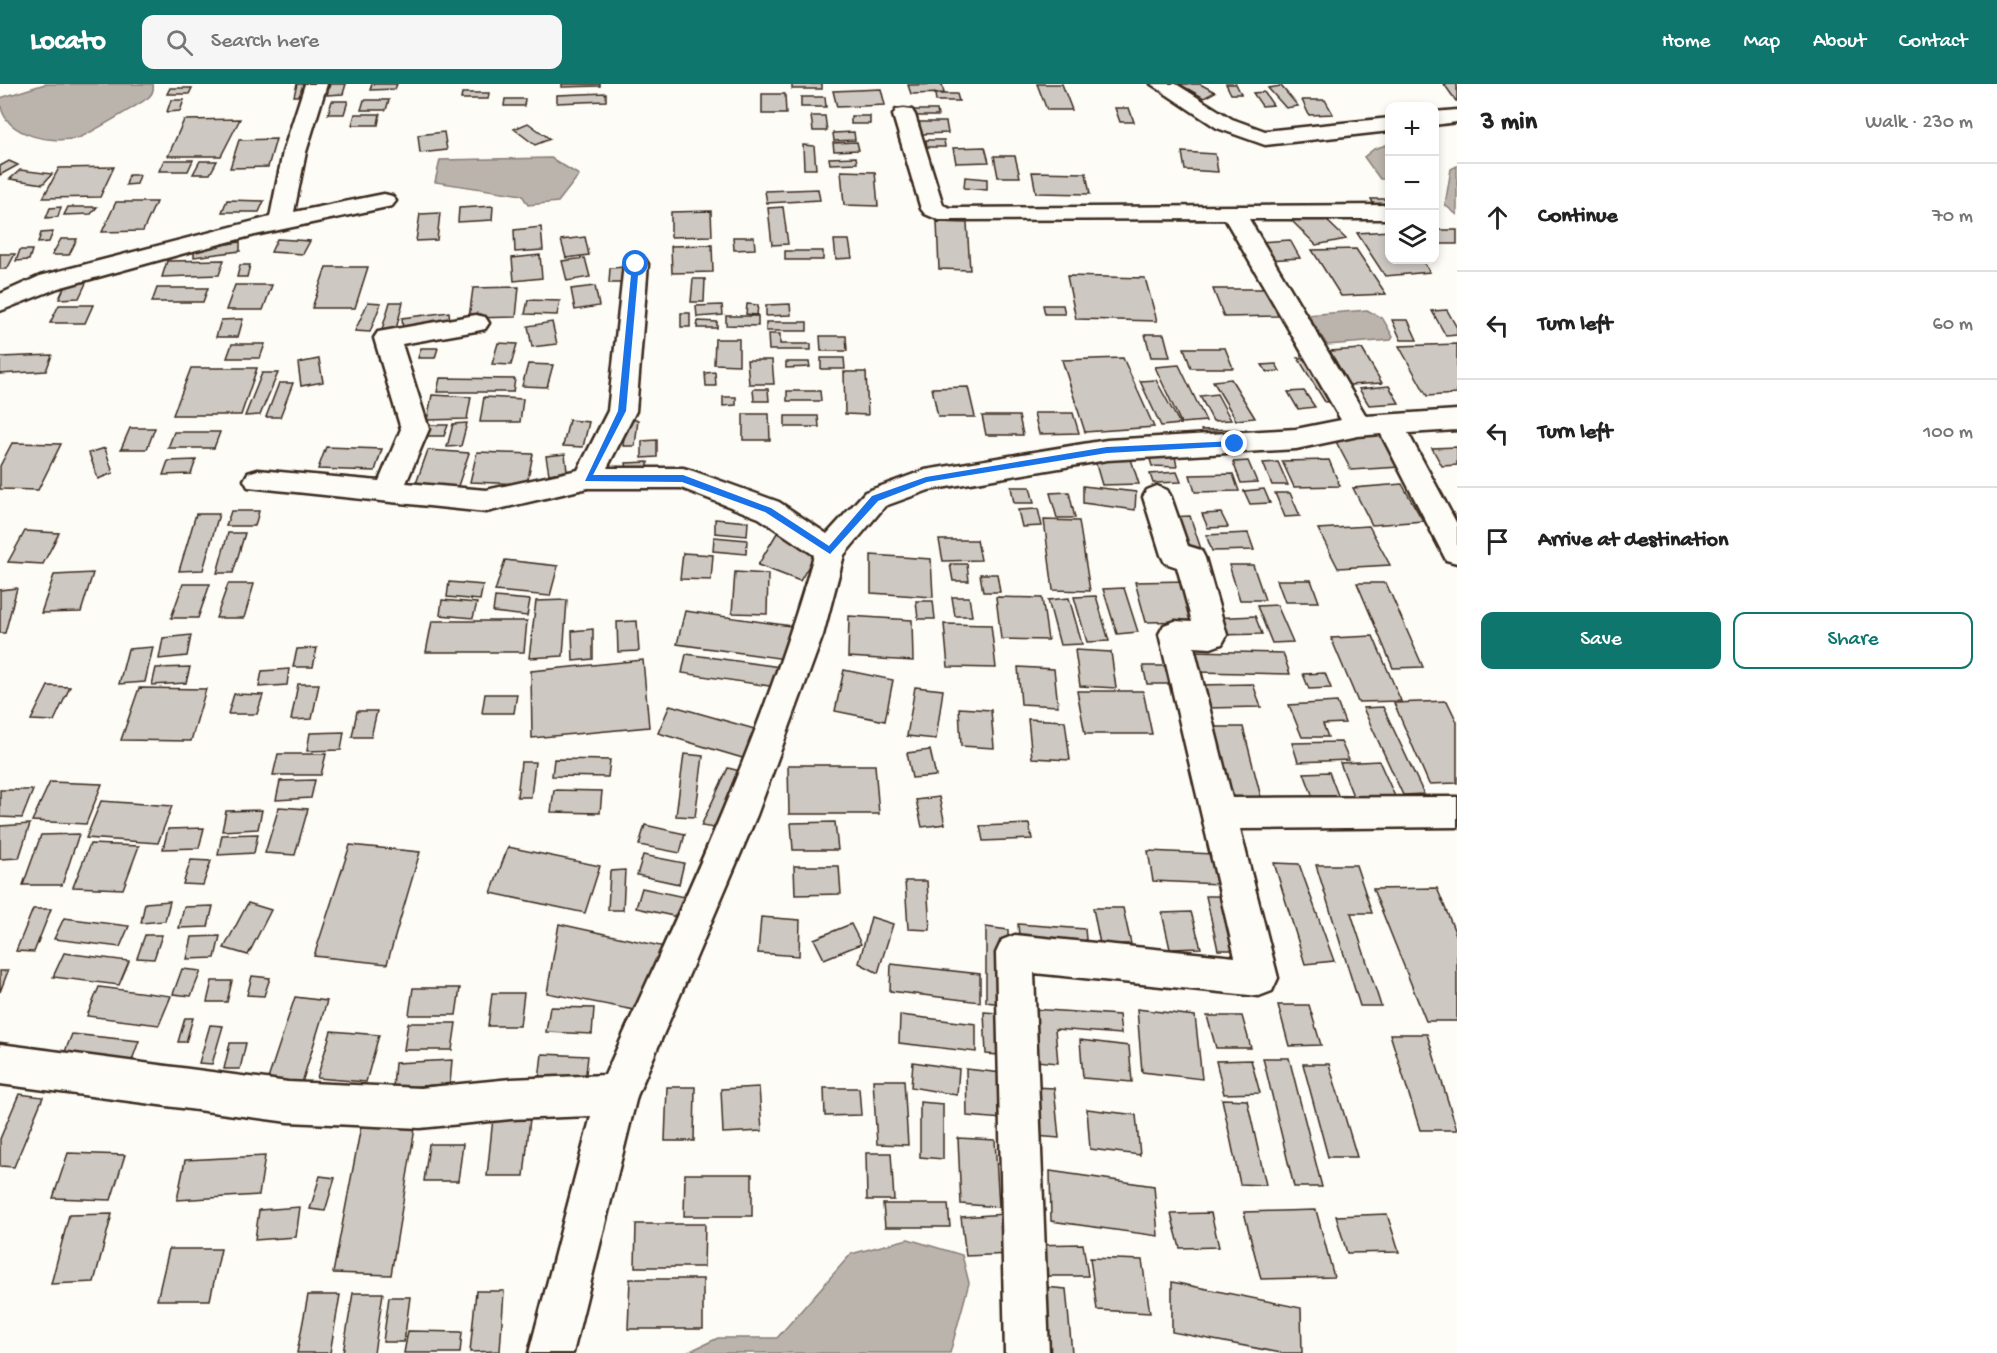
<!DOCTYPE html>
<meta charset="utf-8">
<style>
body{margin:0;font-family:"Gochi Hand",sans-serif;background:#f6f6f6;color:#222}
.controls{position:absolute;right:18px;top:18px;display:grid;overflow:hidden;border-radius:12px;box-shadow:0 3px 9px #0003}
.controls button{width:54px;height:54px;display:grid;place-items:center;padding:0;border:0;border-bottom:2px solid #e0e0e0;background:#fff;color:#222;font:30px sans-serif}
.stop{position:absolute;width:18px;height:18px;margin:-14px;border:4px solid #1a73e8;border-radius:50%;background:#fff}
.stop.end{background:#1a73e8;border-color:#fff;box-shadow:0 2px 6px #0008}
.list{margin:0;padding:0;list-style:none}
h2{display:flex;justify-content:space-between;align-items:center;height:78px;margin:0;padding:0 24px;font-size:26px}
h2 small{font-size:20px;font-weight:400;color:#767676}
.list li{display:grid;grid-template-columns:39px 1fr auto;gap:18px;align-items:center;box-sizing:border-box;height:108px;padding:0 24px;border-top:2px solid #e0e0e0}
.list b{display:block;font-size:22px;white-space:nowrap}
.list em{font-size:20px;font-style:normal;color:#767676}
.actions{display:flex;gap:12px;padding:18px 24px}
.actions a{flex:1;padding:14px 0;border:2px solid #0f766e;border-radius:12px;text-align:center;font-size:21px;color:#0f766e}
.actions .main{background:#0f766e;color:#fff}
.icon{flex:none;width:33px;height:33px;fill:none;stroke:currentColor;stroke-width:2;stroke-linecap:round;stroke-linejoin:round}
.map{position:relative;flex:none;width:1457px;height:1269px;overflow:hidden}
header{display:flex;align-items:center;gap:36px;box-sizing:border-box;height:84px;padding:0 30px;background:#0f766e;color:#fff}
header strong{font-size:28px}
nav{display:flex;gap:33px;margin-inline-start:auto;font-size:21px}
.search{width:420px;height:54px;background:#f6f6f6;display:flex;align-items:center;gap:15px;box-sizing:border-box;padding:0 21px;border-radius:12px;color:#767676;font-size:22px}
main{display:flex}
aside{flex:1;background:#fff}
.map>svg:first-child{display:block}
.water{fill:#bbb4ad;stroke:#887d74;stroke-width:1.5}
.building{fill:#cdc8c2;stroke:#3b2a1e;stroke-width:1.5}
.lines{fill:none;stroke-linecap:round;stroke-linejoin:round}
.minor-casing{stroke:#3b2a1e;stroke-width:5}
.minor{fill:#fdfcf7;fill-rule:evenodd}
.route{fill:#1a73e8}
</style>
<header>
<strong>Locato</strong>
<div class="search"><svg class="icon" aria-label="search" viewBox="0 0 24 24"><circle cx="10" cy="10" r="6"/><path d="M15 15l6 6"/></svg>Search here</div>
<nav><a>Home</a><a>Map</a><a>About</a><a>Contact</a></nav>
</header>
<main>
<div class="map">
<svg width="1457" height="1269" viewBox="0 0 1457 1269">
<rect width="100%" height="100%" fill="#fdfcf7"/>
<filter id="ink" filterUnits="userSpaceOnUse"><feTurbulence type="fractalNoise" baseFrequency=".0167" numOctaves="2"/><feDisplacementMap in="SourceGraphic" scale="12" xChannelSelector="R" yChannelSelector="G"/><feConvolveMatrix kernelMatrix="1 2 1 2 8 2 1 2 1" color-interpolation-filters="sRGB"/></filter>
<g filter="url(#ink)">
<path class="water" d="M45,0H153C154,5 153,9 149,13C145,17 84,53 78,54C47,60 0,51 0,14Z
M1389,60V95H1380L1364,73L1374,65Z
M551,74L579,91L558,118L528,121L522,111L435,98L440,76Z
M1457,82V131L1445,121L1451,85Z
M1367,226L1383,235L1393,253L1391,256L1327,261L1308,231Z
M908,1155L962,1171L969,1199L950,1269H686L718,1254H777L851,1170Z"/>
<path class="building" d="M297,0H307L304,12H294Z
M330,0H346L343,10L327,11Z
M372,0H397L395,5L370,6Z
M562,0H600V2L562,3Z
M792,0H822V5H792Z
M942,0L944,9L911,10L908,1Z
M1037,0H1062L1072,26H1047Z
M1179,0H1200L1215,8L1204,14Z
M1226,0H1236L1241,10H1231Z
M1444,0H1457V17H1456Z
M1281,2L1298,22L1286,24L1268,4Z
M170,4H192L189,10H167Z
M881,5L885,21L837,23L833,7Z
M1264,8L1273,21L1262,22L1253,9Z
M462,9H489L488,15H461Z
M606,9V17L557,19V11Z
M762,10H785L786,30H762Z
M935,10H957L959,17H936Z
M801,13H825L826,23H801Z
M505,15H525L524,22H504Z
M171,16H184L180,27L167,28Z
M364,16H389L386,26H361Z
M1302,16H1325L1333,30L1309,31Z
M332,17H348L344,30H328Z
M1115,24H1129L1134,38H1120Z
M913,26H937L938,32H914Z
M355,30H380L378,41H352Z
M811,32H825L827,47H813Z
M851,32H870V40H851Z
M240,35L221,72H168L184,36Z
M919,38H946L948,49L922,50Z
M528,39L550,55L535,61L514,45Z
M444,48L447,66L420,69L418,51Z
M854,48L855,56L834,57L833,49Z
M276,55L268,83L230,84L239,56Z
M926,56H944L945,63H927Z
M857,58L859,66L834,67L833,59Z
M803,61L814,62L816,85H804Z
M985,63L989,78L956,79L953,64Z
M1182,68L1215,70L1218,88L1185,86Z
M994,72H1015L1020,93H998Z
M856,73L857,79L830,80L829,74Z
M164,76H193L188,87H159Z
M9,77L18,81L0,91V82Z
M200,77H217L210,90H193Z
M114,83L100,113L43,114L59,84Z
M20,86L52,90L43,100L10,95Z
M841,87L875,88L878,122L844,121Z
M1032,88L1086,89L1090,110L1036,109Z
M129,91H140L137,100L126,101Z
M965,93L987,95V106L964,104Z
M818,105L820,116L767,119L765,107Z
M1371,115H1390V125H1376Z
M227,116L264,117L259,128H222Z
M116,118H156L143,147L102,148Z
M493,122L492,136L458,138L459,124Z
M61,123L58,133L46,134L50,124Z
M68,123H97L91,130L64,131Z
M783,123L788,160L772,161L768,124Z
M711,127L712,152L671,153V128Z
M440,129L437,156L416,157L420,130Z
M1321,131L1346,155L1316,161L1292,137Z
M937,138L967,139L970,186L939,185Z
M541,143L543,166L515,168L514,146Z
M1434,146H1457V160H1434Z
M1390,147V176H1422L1430,188L1385,192L1357,149Z
M53,148L49,158L38,159L41,149Z
M585,153L589,171L566,174L561,156Z
M733,153H754L755,165L734,166Z
M61,155H77L69,171H52Z
M277,155L310,157L303,170L271,168Z
M834,156H849L852,174L836,175Z
M1290,156L1300,174L1268,176L1259,158Z
M240,158V167L194,173V165Z
M712,161L713,188L672,189L671,162Z
M1356,165L1386,210L1341,212L1312,166Z
M20,166H32L29,176L16,177Z
M785,167H823V176H785Z
M0,170H15L7,185H0Z
M540,171L542,194L514,197L512,174Z
M585,174L590,193L567,197L562,177Z
M224,176L219,191L162,193L167,177Z
M240,181H250L247,193H237Z
M326,183H368L355,224H312Z
M626,183L625,199H609L610,184Z
M1067,192L1145,194L1157,237L1076,235Z
M693,195H705L704,218H691Z
M67,197H87L79,214L59,215Z
M235,201H272L263,226H226Z
M595,202L599,222L575,226L571,205Z
M519,203L516,233L469,234L473,204Z
M157,204H208L203,218H152Z
M1213,205H1267L1278,232L1224,233Z
M528,216L560,217L557,231L525,230Z
M368,218L381,219L370,248L355,247Z
M390,218H403L395,249H381Z
M747,220L758,221L757,231L746,230Z
M790,220L791,231L766,232V221Z
M59,221H93L85,239H50Z
M722,221L723,231L697,233L696,222Z
M1043,221H1063L1065,230H1045Z
M1447,226L1457,244V251L1446,252L1432,227Z
M449,228L450,239L403,246L402,234Z
M681,229H690V243H681Z
M726,232H758V242L726,241Z
M243,235L238,253H216L221,236Z
M1392,236H1408L1417,256H1401Z
M698,237L717,238V244H697Z
M552,238L557,260L532,263L528,242Z
M766,238H807V247H766Z
M768,250H780V260H811V266H769Z
M1145,250H1164L1170,273H1151Z
M820,252H846L847,267H821Z
M715,255H739V281L714,280Z
M498,259L517,260L511,281L492,280Z
M232,260H265L260,274H227Z
M1457,260V310L1427,312L1399,262Z
M421,264H438L435,274H418Z
M1184,264H1225L1233,284H1191Z
M1362,265L1382,299L1349,301L1330,267Z
M52,271L46,287L0,290V273Z
M1312,273L1339,317L1325,318L1298,274Z
M821,274H844L845,285H821Z
M1123,274L1154,343L1085,348L1062,276Z
M319,275L323,298L301,302L298,279Z
M747,276H772L774,300H749Z
M786,278H809L810,283L786,284Z
M528,280L553,281L547,303L522,302Z
M1276,280L1280,287L1267,288L1262,281Z
M1179,281L1206,337L1181,339L1155,283Z
M191,284H257L241,331H173Z
M715,288L716,302H706L705,289Z
M844,288H866L868,331L845,330Z
M262,289H278L260,331L245,332Z
M440,294L515,295L513,308H437Z
M1231,295L1255,334L1236,336L1213,297Z
M1156,296L1180,340L1161,342L1140,297Z
M279,299H293L280,333H266Z
M1389,302L1399,319L1369,321L1359,305Z
M968,303L975,333H938L932,304Z
M753,305H768L769,317H754Z
M787,307H820L821,317H787Z
M1304,307L1315,323L1298,325L1288,308Z
M1217,310L1231,336L1213,337L1200,312Z
M432,311L471,313L467,335L427,336Z
M484,313L523,315L520,338H480Z
M723,313H736V321L723,322Z
M1034,329H1073L1079,349L1039,350Z
M743,330H769L770,356H743Z
M785,332H818L819,343H785Z
M982,332H1019L1023,351H986Z
M569,336L589,338L583,363L563,362Z
M626,336H638L635,362H623Z
M467,339L461,362L447,363L453,340Z
M426,341H448L444,352H424Z
M130,344H155L147,365H121Z
M1237,345L1240,354H1204L1201,346Z
M174,348H220L214,364H168Z
M1381,349L1400,383L1351,386L1333,352Z
M657,356V373L642,374V357Z
M12,359L61,360L38,406L0,405V382Z
M326,363L382,365L375,387L318,385Z
M1457,363V381L1442,382L1432,364Z
M105,364L113,389L98,395L89,369Z
M428,366L469,369L456,408L414,405Z
M477,368L533,370L527,400L470,398Z
M1129,369L1139,400L1102,401L1093,370Z
M565,370L567,387L549,390L546,372Z
M1149,372H1175L1177,383L1152,382Z
M196,376L191,390L163,391L168,377Z
M1329,376L1340,402L1294,403L1282,377Z
M1248,377L1257,398L1241,399L1233,378Z
M648,378V385H627L626,379Z
M1278,378L1288,401H1272L1263,379Z
M1177,388L1181,398L1153,399L1150,390Z
M1233,390L1239,407L1195,408L1190,391Z
M1402,400L1423,437L1372,441L1353,404Z
M1083,402L1136,408L1135,426L1083,419Z
M1011,403H1030L1034,419H1014Z
M1264,405L1270,419L1250,420L1244,407Z
M1069,408L1075,434H1057L1050,409Z
M1275,409H1290L1300,432L1285,433Z
M1038,425L1042,442L1022,443L1018,426Z
M231,427H259L255,442H226Z
M1221,429L1228,443L1208,444L1202,430Z
M196,430H219L203,486L179,487Z
M1190,432L1201,465H1180L1169,433Z
M715,435L748,438L747,452L715,449Z
M1044,436L1079,437L1090,507L1053,506Z
M1369,442L1390,481L1338,484L1318,445Z
M25,447L59,449L43,480L8,478Z
M228,449H245L233,489H217Z
M777,449L819,464L800,497L758,481Z
M1248,449L1254,466L1212,467L1206,451Z
M714,453L747,456L746,470L713,467Z
M939,456H977L981,476L943,477Z
M683,469L713,471L711,496L680,495Z
M871,471L931,475L933,513L871,509Z
M505,476L558,482L550,512L495,507Z
M950,480H967L969,497H953Z
M1229,481H1253L1265,516H1240Z
M735,488L768,490L767,530L732,529Z
M93,489L81,528L41,529L54,491Z
M980,490H997L1000,508H983Z
M1277,496H1311L1319,518H1285Z
M1188,497L1201,537L1146,538L1135,498Z
M449,498L483,501L480,516L447,513Z
M1357,499H1386L1423,583L1393,584Z
M183,500H210L198,534H171Z
M228,500H254L244,534H216Z
M17,504L5,549H0V506Z
M1124,504L1138,548L1117,550L1103,505Z
M1096,512L1109,557L1087,558L1074,513Z
M495,513L530,516L527,532L493,528Z
M952,513H969L972,532H955Z
M996,513L1042,514L1048,556L1001,555Z
M1069,514L1082,560L1060,561L1048,516Z
M442,516L477,519L473,534L440,531Z
M567,516L563,572L529,574L536,517Z
M916,517H933L935,535H918Z
M1277,521L1293,558L1272,559L1257,522Z
M685,527L791,542L785,575L677,560Z
M849,532L912,536L913,577L848,573Z
M1255,532L1262,550L1218,551L1212,534Z
M432,537H527L524,568H426Z
M637,537L639,567L618,568L617,538Z
M944,540L991,541L996,584L948,583Z
M593,545V575L573,577L572,547Z
M191,551L187,572L159,575L163,554Z
M1373,552L1401,617L1358,618L1331,554Z
M153,563L145,598L119,600L128,565Z
M317,564L313,583H293L297,565Z
M1075,566L1111,568L1116,604L1080,602Z
M1192,567L1283,569L1290,590L1197,588Z
M686,570L780,583L776,603L682,589Z
M643,576L649,643L532,654L531,587Z
M1143,582H1175L1180,600H1147Z
M190,583L186,599L152,601L156,584Z
M1018,583L1054,585L1058,622L1021,620Z
M289,585L287,601L259,603L262,587Z
M844,586L893,596L885,637L835,627Z
M1325,589L1331,604L1309,605L1303,590Z
M298,600H319L312,635L291,636Z
M1253,600L1261,623L1205,624L1198,601Z
M48,602L70,603L54,637L31,636Z
M915,603L943,606L936,655L907,652Z
M139,604L206,605L191,657L121,656Z
M1077,607H1143L1152,650H1085Z
M234,610L263,611L257,630H228Z
M485,610H517L514,629H482Z
M1447,617L1457,638V699L1429,700L1394,619Z
M1337,618L1345,639L1323,640L1328,653H1302L1289,621Z
M670,621L758,646L746,675L658,649Z
M1383,623L1424,710L1403,711L1363,624Z
M959,624L991,626L994,664L961,662Z
M357,627H377L371,653H352Z
M1028,635L1065,637L1070,676L1032,674Z
M1213,643H1243L1262,717L1230,716Z
M344,648L341,666L307,667L310,649Z
M1341,658L1349,676L1298,678L1292,659Z
M930,666L936,692L912,694L907,669Z
M278,670H326L321,691H273Z
M684,670L703,672L695,733L676,732Z
M554,675L610,676L608,693L552,692Z
M1379,677L1398,719L1357,722L1340,679Z
M521,678H535L531,713H517Z
M788,681H875L879,730H789Z
M728,684L744,688L721,745L701,742Z
M1329,688L1341,719L1316,721L1304,689Z
M315,696L311,714L276,716L280,697Z
M50,698L102,700L86,740L32,737Z
M0,706H33L22,734L0,733Z
M554,706L602,707L600,729L551,728Z
M939,713L945,740L922,743L916,716Z
M101,717L172,722L158,759L86,754Z
M279,723L308,725L295,771L265,769Z
M262,726L258,745L222,747L226,727Z
M835,738L838,766H793L791,739Z
M30,740L19,774L0,775V742Z
M1029,740L1032,755L983,757L980,742Z
M645,741L685,750L680,769L639,761Z
M204,744L199,764L163,765L168,745Z
M79,750L62,801H23L41,751Z
M258,750L254,769L218,771L222,751Z
M90,760L139,762L123,805L73,803Z
M350,761L420,768L387,880L314,872Z
M508,763L600,782L585,829L491,809Z
M1148,767L1214,770L1219,800L1153,797Z
M643,771L684,779L679,800L637,791Z
M191,776L211,777L203,801L183,800Z
M1274,779L1299,780L1334,877L1305,880Z
M1316,781H1356L1372,829H1351L1381,922H1360Z
M794,782H839L841,810L795,811Z
M625,786L623,826H608L610,787Z
M905,797H927L930,846L908,845Z
M642,804L684,813L678,833L636,824Z
M1437,804L1457,853V937H1426L1373,805Z
M1206,812H1225L1238,866H1218Z
M170,817L165,837L141,839L145,819Z
M248,819L271,826L248,871L224,864Z
M213,822L208,843L179,844L184,823Z
M1093,824H1123L1131,860H1100Z
M33,825H51L34,868L16,867Z
M1191,828L1201,864L1170,865L1162,829Z
M761,833L800,836L799,872L758,869Z
M871,833L893,840L878,889L859,879Z
M64,834L129,842L120,863L54,855Z
M559,840L665,863L639,927L547,909Z
M851,840L861,860L824,875L814,855Z
M1018,840L1085,845L1087,866L1020,862Z
M986,843L1008,846L1009,921L986,918Z
M145,851H162L154,875L137,874Z
M220,852L215,874L187,875L192,853Z
M64,869L129,877L119,901L53,893Z
M891,880L980,890V918L890,907Z
M182,885L201,887L191,912L173,910Z
M0,887H8L0,908Z
M252,892L270,894L264,912L247,911Z
M212,897H232L227,918H207Z
M99,903L171,912L159,941L87,932Z
M413,904H460L456,931H409Z
M492,909H524L520,942H488Z
M295,913L327,917L301,1002L267,998Z
M1278,921H1309L1321,961L1289,962Z
M550,923L594,924L592,950L546,948Z
M1032,925L1119,931L1121,950L1055,945L1058,979L1036,977Z
M1137,925L1195,932L1202,995L1142,988Z
M984,928L1010,930L1013,972L986,970Z
M900,931L976,940V968L899,959Z
M1207,932H1242L1251,964H1216Z
M185,934H193L186,958H178Z
M408,939H456L452,966H404Z
M210,941L223,942L212,980L199,979Z
M331,947L379,951L366,998L317,994Z
M72,950L139,957L128,987L60,980Z
M1390,950H1427L1457,1046H1420Z
M1080,956L1129,962L1132,998L1083,994Z
M230,959H246L240,985H224Z
M542,970L588,972L585,998L539,996Z
M1263,974H1289L1322,1103H1294Z
M452,976L450,1000L393,1004L395,979Z
M1251,976L1260,1009L1224,1010L1216,977Z
M913,978L959,985L957,1011L911,1003Z
M1303,980H1329L1357,1073H1328Z
M966,985L1002,989L1003,1035L967,1032Z
M873,996H904L908,1061L877,1060Z
M667,1003H695L694,1057H665Z
M759,1003L762,1047L723,1049L721,1005Z
M1032,1003L1054,1004L1059,1054L1035,1052Z
M824,1004H859L861,1031L825,1032Z
M19,1010L43,1013L14,1083L0,1082V1055Z
M1222,1015L1247,1016L1266,1101L1240,1100Z
M920,1018L943,1020V1075L920,1073Z
M1087,1025L1136,1031L1140,1071L1090,1065Z
M493,1034H530L524,1092H487Z
M362,1037L416,1038L391,1191L333,1189Z
M958,1054L995,1056L999,1123L961,1120Z
M429,1060H463L458,1097H424Z
M68,1069L125,1071L111,1116L53,1114Z
M866,1069H891L894,1116H867Z
M265,1072L259,1111L177,1116L185,1076Z
M1050,1087L1154,1102L1158,1152L1051,1137Z
M685,1090H752V1132H684Z
M320,1092L335,1094L325,1127L310,1125Z
M883,1120H948L950,1143H885Z
M300,1123L296,1153L255,1156L259,1126Z
M1316,1126L1334,1193L1261,1195L1244,1128Z
M1211,1129L1219,1163L1180,1164L1171,1130Z
M112,1130L94,1198L51,1200L69,1131Z
M1005,1130L1011,1170L966,1172L961,1133Z
M1387,1130L1399,1168L1347,1169L1336,1132Z
M636,1140H705L704,1183H635Z
M1083,1160L1088,1192H1031L1027,1161Z
M169,1165H221L210,1216H157Z
M1090,1174L1142,1176L1150,1229L1097,1226Z
M630,1195H703V1245H628Z
M1172,1198L1301,1224L1302,1269H1281L1172,1248Z
M1033,1202L1066,1205L1072,1269H1038Z
M476,1207H504L500,1267L470,1268Z
M353,1209H383L374,1269H343Z
M308,1211H340L330,1269H297Z
M389,1213H410L404,1258H383Z
M408,1247L462,1248L460,1269H404Z"/>
<g class="lines">
<g class="minor-casing">
<path id="minor" d="M305,0H327L306,68L294,128L384,110L392,112L396,117L392,122L255,151L185,169L58,204L0,227V210L40,192L270,133L283,68Z
M1151,0H1176L1232,35L1265,47L1390,34V47L1265,61L1217,44Z
M904,25L912,26L915,31L943,121L950,124L1390,121V135H1249L1366,332L1457,326V346L1408,349L1457,440V479L1446,476L1381,350L1358,352L1296,365L1107,376L929,406L885,422L844,471L823,551L757,731L637,1012L573,1269H529L591,1032L511,1035L420,1044L288,1038L0,1000V960L288,998L420,1004L511,995L605,991C682,821 763,652 814,471L759,434L681,404H588L486,428L248,403L244,396L248,389L258,386L379,397L401,345L374,254L378,248L476,231L485,233L489,239L485,245L476,247L402,260L429,345L406,399L486,406L578,386L608,327L624,180L627,175L636,172L645,175L648,180L636,327L607,384H683L693,387L779,418L827,450L865,408L925,386L1107,356L1296,345L1341,336L1225,135L939,136L925,130L921,125L893,31L896,26Z
M1457,26V38L1434,41V28Z
M1157,402L1167,406L1171,413L1188,462L1201,466L1205,474L1227,551L1222,560L1211,564L1194,563L1232,714L1457,713V743L1240,745L1278,894L1272,907L1259,912L1034,889L1049,1269H1005L996,869L1002,856L1015,851L1235,873L1159,550L1164,541L1175,537L1192,538L1177,483L1165,479L1161,471L1143,413L1147,406Z"/>
</g>
<use href="#minor" class="minor"/>
</g>
</g>
<path class="route" d="M636,177L639,180L626,327L593,391H683L771,424L829,462L872,412L926,393L1107,363L1235,357L1239,360L1235,362L1107,369L927,398L878,417L830,470L765,428L682,398L585,397L618,327L632,180Z"/>
</svg>
<div class="controls">
<button>+</button>
<button>−</button>
<button><svg class="icon" aria-label="layers" viewBox="0 0 24 24"><path d="M12 4l9 5-9 5-9-5zM3 14l9 5 9-5"/></svg></button>
</div>
<div class="stop" style="left:636px;top:180px"></div>
<div class="stop end" style="left:1235px;top:360px"></div>
</div>
<aside>
<h2>3 min<small>Walk · 230 m</small></h2>
<ul class="list">
<li><svg class="icon" aria-label="ahead" viewBox="0 0 24 24"><path d="M12 20V5M6 11l6-6 6 6"/></svg><div><b>Continue</b></div><em>70 m</em></li>
<li><svg class="icon" aria-label="left" viewBox="0 0 24 24"><path d="M17 20v-9H6M10 6l-5 5 5 5"/></svg><div><b>Turn left</b></div><em>60 m</em></li>
<li><svg class="icon" aria-label="left" viewBox="0 0 24 24"><path d="M17 20v-9H6M10 6l-5 5 5 5"/></svg><div><b>Turn left</b></div><em>100 m</em></li>
<li><svg class="icon" aria-label="arrive" viewBox="0 0 24 24"><path d="M6 21V4h12l-3 4 3 4H6"/></svg><div><b>Arrive at destination</b></div></li>
</ul>
<div class="actions"><a class="main">Save</a><a>Share</a></div>
</aside>
</main>
